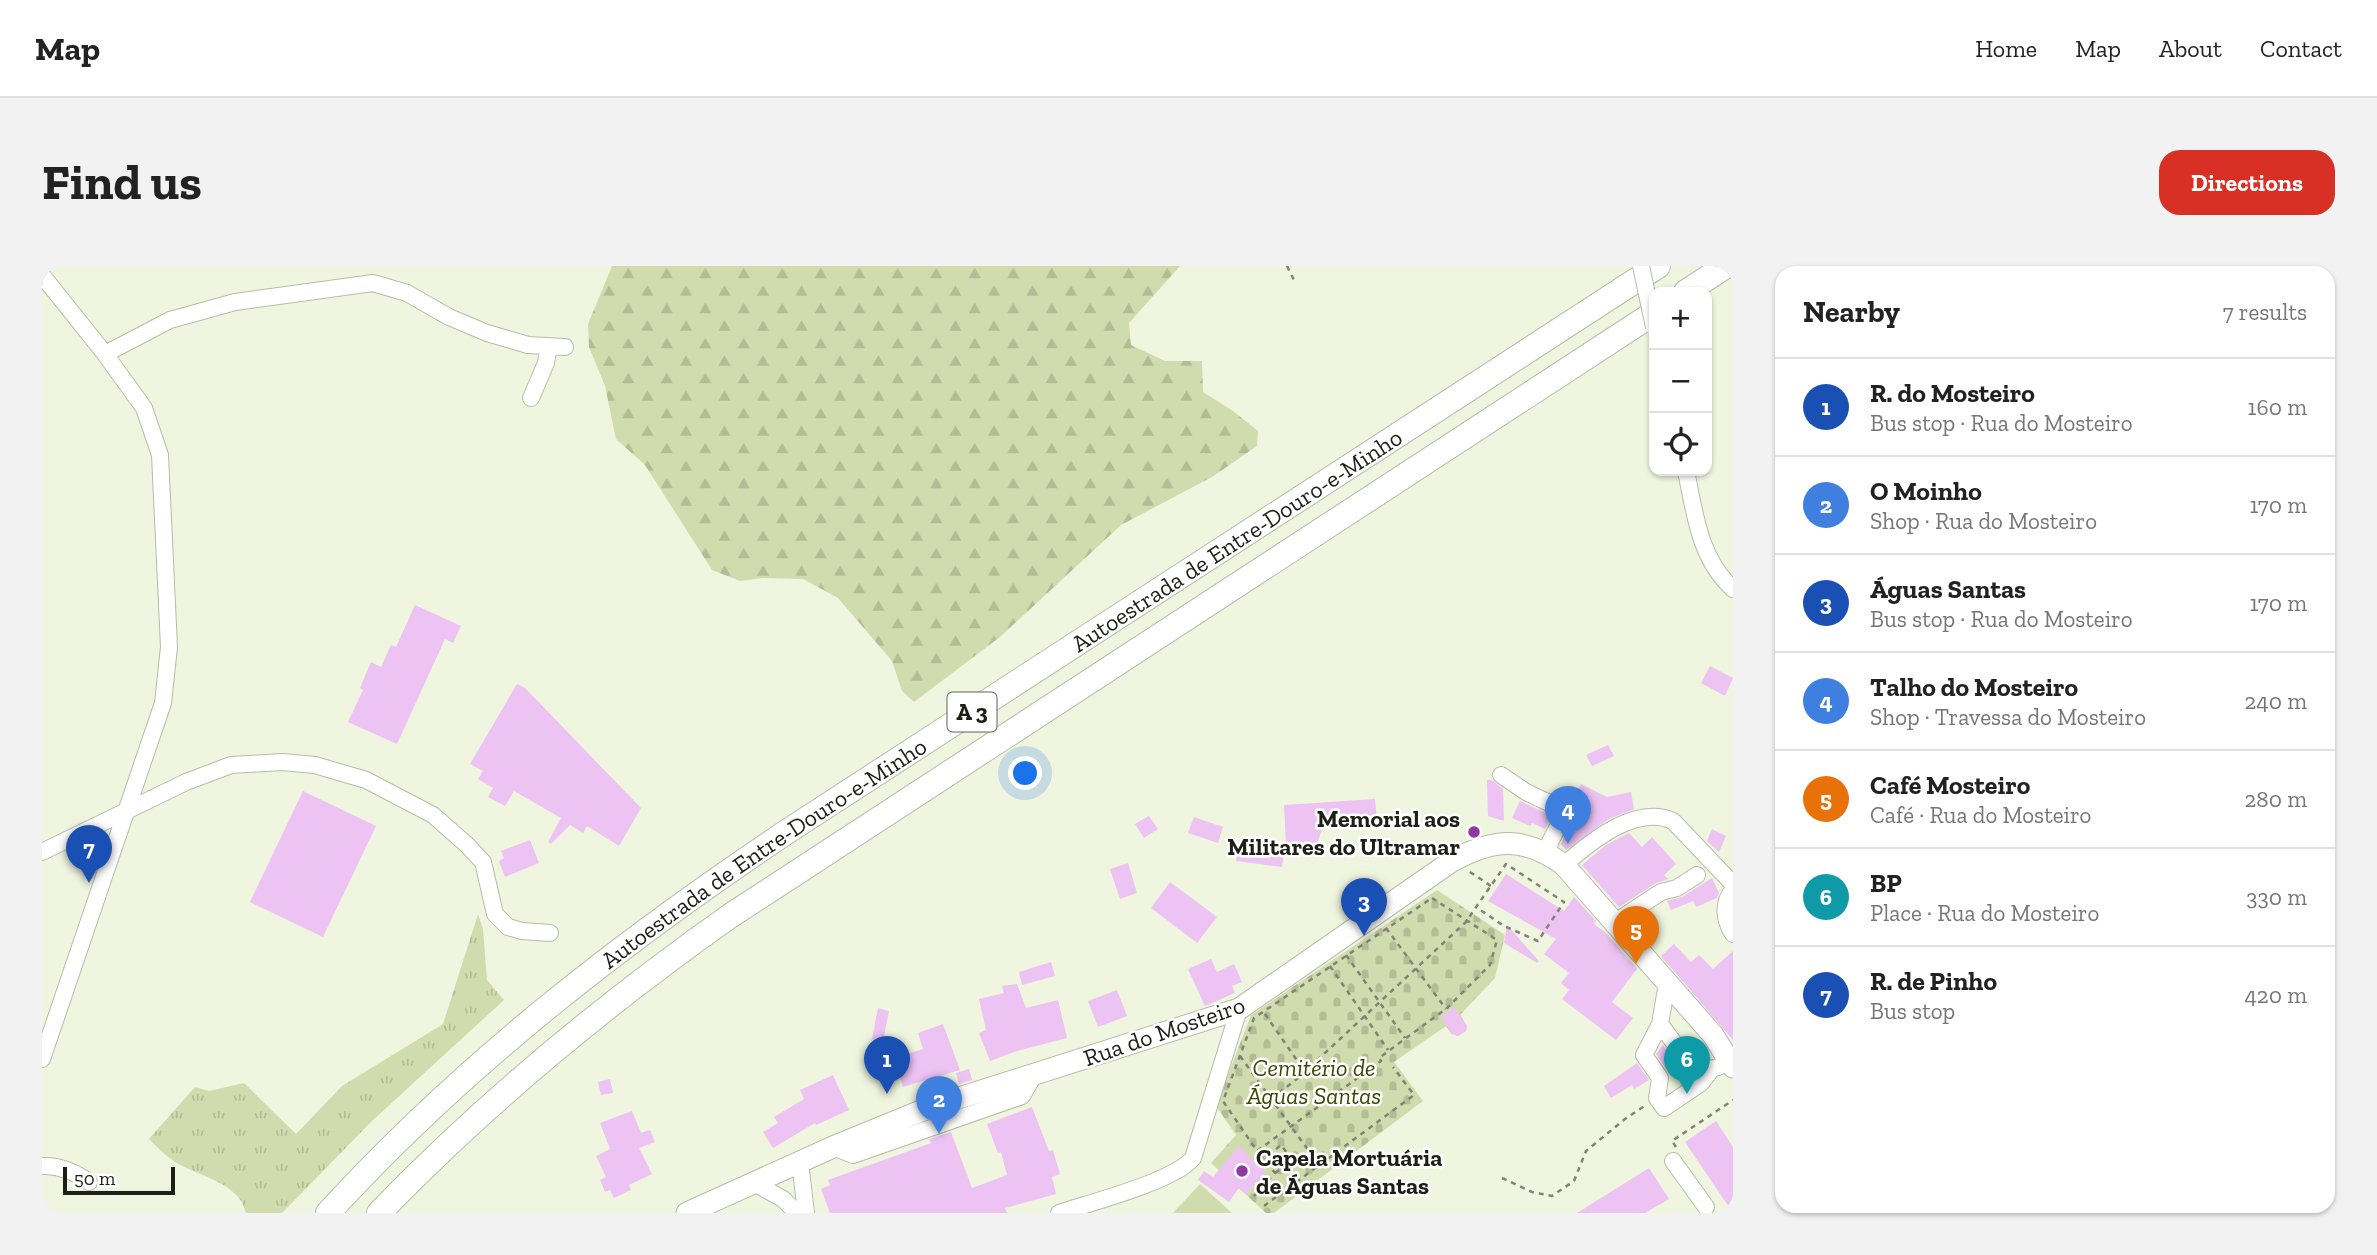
<!DOCTYPE html>
<meta charset="utf-8">
<style>
body{margin:0;font-family:"Zilla Slab",serif;background:#f2f2f2;color:#222}
.controls{position:absolute;right:21px;top:21px;display:grid;overflow:hidden;border-radius:14px;box-shadow:0 2px 5px #0004}
.controls button{width:63px;height:63px;display:grid;place-items:center;padding:0;border:0;border-bottom:2px solid #e0e0e0;background:#fff;color:#222;font:35px sans-serif}
.scale{position:absolute;left:21px;bottom:18px;width:112px;box-sizing:border-box;padding-left:7px;border:4px solid #1d1f17;border-top:0;font-size:19px;line-height:24px;white-space:nowrap;color:#1d1f17;-webkit-text-stroke:5px #fff;paint-order:stroke}
.you{position:absolute;left:984px;top:508px;width:24px;height:24px;margin:-18px;border:5px solid #fff;border-radius:50%;background:#1a73e8;box-shadow:0 0 0 10px #1a73e833}
.badge{display:grid;place-items:center;width:46px;height:46px;border-radius:50%;background:#d93025;color:#fff;font-size:23px;font-weight:700}
.pin{position:absolute;translate:-50% -58px;filter:drop-shadow(0 2px 4px #0008)}
.pin::after{content:'';position:absolute;top:37px;width:24px;height:21px;background:inherit;clip-path:polygon(0 0,100% 0,50% 100%)}
.list{margin:0;padding:0;list-style:none}
h2{display:flex;justify-content:space-between;align-items:center;height:91px;margin:0;padding:0 28px;font-size:30px}
h2 small{font-size:23px;font-weight:400;color:#767676}
.list li{display:grid;grid-template-columns:46px 1fr auto;gap:21px;align-items:center;box-sizing:border-box;height:98px;padding:0 28px;border-top:2px solid #e0e0e0}
.list b{display:block;font-size:26px;white-space:nowrap}
.list p{margin:0;font-size:23px;white-space:nowrap;color:#767676}
.list em{font-size:23px;font-style:normal;color:#767676}
.icon{flex:none;width:38px;height:38px;fill:none;stroke:currentColor;stroke-width:2;stroke-linecap:round;stroke-linejoin:round}
.map{position:relative;flex:none;width:1691px;height:947px;overflow:hidden;border-radius:21px}
header{display:flex;align-items:center;gap:42px;box-sizing:border-box;height:98px;padding:0 35px;background:#fff;border-bottom:2px solid #e0e0e0}
header strong{font-size:33px}
nav{display:flex;gap:38px;margin-inline-start:auto;font-size:24px}
.intro{display:flex;align-items:center;justify-content:space-between;box-sizing:border-box;height:168px;padding:0 42px}
h1{margin:0;font-size:49px}
.button{padding:18px 32px;border-radius:21px;background:#d93025;color:#fff;font-size:24px;font-weight:700}
main{display:flex;gap:42px;padding:0 42px}
aside{flex:1;background:#fff;border-radius:21px;box-shadow:0 2px 5px #0004}
.map>svg:first-child{display:block}
.grass{fill:url(#grass-tufts)}
.forest{fill:url(#forest-firs)}
.cemetery{fill:url(#cemetery-stones)}
.green{fill:#d1dcae}
.building{fill:#ecc3f3}
.lines{fill:none;stroke-linecap:round;stroke-linejoin:round}
.minor-casing{stroke:#b7bca8;stroke-width:18}
.major-casing{stroke:#b7bca8;stroke-width:23}
.highway-casing{stroke:#b7bca8;stroke-width:26}
.path{stroke:#808375;stroke-width:2.5;stroke-dasharray:5 5;stroke-linecap:butt}
.minor{stroke:#fff;stroke-width:16}
.major{stroke:#fff;stroke-width:21}
.highway{stroke:#fff;stroke-width:24}
.minor-bridge-casing{stroke:#b7bca8;stroke-width:18;stroke-linecap:butt}
.minor-bridge{stroke:#fff;stroke-width:16}
.poi-dot{fill:#9137a2;stroke:#fff;stroke-width:2.5}
.labels{text-anchor:middle;dominant-baseline:central;stroke-width:5;stroke-linejoin:round;paint-order:stroke}
.shield{fill:#fff;stroke:#61625d;stroke-width:2}
.shield-label{font-size:23px;font-weight:bold;fill:#1d1f17}
.street-label{font-size:24px;fill:#1d1f17;stroke:#fff}
.poi-label{font-size:24px;font-weight:bold;fill:#1d1f17;stroke:#fff;text-anchor:end}
.park-label{font-size:24px;font-style:italic;fill:#3d4703;stroke:#fff}
</style>
<header>
<strong>Map</strong>
<nav><a>Home</a><a>Map</a><a>About</a><a>Contact</a></nav>
</header>
<div class="intro"><h1>Find us</h1><a class="button">Directions</a></div>
<main>
<div class="map">
<svg width="1691" height="947" viewBox="0 0 1691 947">
<defs>
<pattern id="grass-tufts" width="24" height="20" patternUnits="userSpaceOnUse" patternTransform="scale(1.75)"><rect width="24" height="20" fill="#d1dcae"/><path d="M3 7l-1-3M5 7V3M7 7l1-3M15 17l-1-3M17 17v-4M19 17l1-3" fill="none" stroke="#b3bc95"/></pattern>
<pattern id="forest-firs" width="22" height="20" patternUnits="userSpaceOnUse" patternTransform="scale(1.75)"><rect width="22" height="20" fill="#d1dcae"/><path d="M5 1l3.5 6h-7zM16 11l3.5 6h-7z" fill="#b3bc95"/></pattern>
<pattern id="cemetery-stones" width="16" height="16" patternUnits="userSpaceOnUse" patternTransform="scale(1.75)"><rect width="16" height="16" fill="#d1dcae"/><path d="M2 7V4a2 2 0 0 1 4 0v3zM10 15v-3a2 2 0 0 1 4 0v3z" fill="#b3bc95"/></pattern>
</defs>
<rect width="100%" height="100%" fill="#f0f5e0"/>
<path class="grass" d="M436,648L441,663L445,714L462,734L330,855L240,947H204C198,917 156,910 133,896C124,890 115,881 107,873L153,821L167,825L202,817L254,868L300,820L401,758Z"/>
<path class="forest" d="M570,0H1138L1087,57L1089,79L1123,95H1160L1161,126L1191,145L1216,165L1215,180L1170,211L1079,259L958,371L872,436L860,425L850,395L796,332L761,313L721,312L698,315L670,304L603,199L574,173L563,120L547,81L546,58Z"/>
<path class="cemetery" d="M1395,624L1463,669L1453,712L1418,749L1425,760L1424,765L1416,770L1410,768L1404,760L1352,796L1381,835L1232,947H1224L1169,897L1194,869L1174,840L1209,749Z"/>
<path class="green" d="M1158,918L1190,947H1131Z"/>
<path class="building" d="M373,339L419,360L411,377L403,373L355,478L306,456L321,424L318,422L329,396L339,401L349,379L354,381Z
M1668,400L1691,412L1683,430L1659,417Z
M475,418L483,422L599,542L577,580L545,560L541,567L528,559L509,578L506,576L519,552L472,525L463,540L446,531L451,522L436,513L441,505L428,498Z
M1566,479L1572,490L1550,500L1544,489Z
M1445,514H1450L1461,523L1462,555L1446,550Z
M1539,518L1565,531L1589,526L1592,543L1567,553L1524,584L1519,578L1534,545L1532,539L1521,532L1527,520L1536,524Z
M261,525L334,560L281,671L208,636Z
M1333,533L1335,554L1282,557L1272,587L1244,578L1242,539Z
M1478,535L1510,550L1503,563L1490,557L1488,560L1470,552Z
M1107,550L1116,563L1102,572L1093,558Z
M1152,551L1181,561L1176,577L1146,567Z
M1670,563L1684,570L1677,586L1665,575Z
M1587,567L1600,581L1610,571L1634,598L1622,609L1626,613L1614,617L1577,641L1540,599L1564,579Z
M488,574L497,597L463,611L457,595L462,592L459,585Z
M1197,574L1243,580L1240,601L1194,595Z
M1086,597L1095,627L1078,633L1068,603Z
M1464,608L1522,645L1532,631L1554,655L1552,658L1564,667L1595,703L1570,736L1591,752L1574,774L1520,733L1527,724L1519,717L1527,707L1502,688L1514,673L1446,635Z
M1670,612L1677,627L1675,632L1654,641L1651,635L1629,644L1625,635L1640,631Z
M1128,616L1175,651L1155,677L1109,642Z
M1465,659L1497,695L1495,697L1462,677Z
M1632,678L1649,696L1657,689L1671,703L1691,685V774L1619,690Z
M1169,693L1175,706L1192,698L1200,716L1190,720L1193,727L1163,740L1146,703Z
M1009,696L1013,710L980,719L977,706Z
M975,718L984,742L1016,734L1025,772L975,785L948,795L937,767L944,764L937,733L962,727L960,720Z
M1075,724L1085,750L1056,761L1046,735Z
M1412,741L1425,760L1424,765L1416,770L1410,768L1399,751Z
M836,742L847,745L841,775L830,773Z
M901,758L918,804L861,821L852,792L881,783L876,767Z
M1621,779L1634,797L1624,803L1614,788Z
M1595,797L1607,814L1592,823L1590,819L1569,832L1562,820Z
M927,803L930,814L917,818L914,807Z
M791,809L807,844L774,859L773,857L731,882L721,866L736,857L732,851L762,833L758,824Z
M568,813L571,827L559,829L556,816Z
M990,841L1007,885L1011,884L1018,908L1010,911L1014,928L963,942L965,947H788L779,923L788,919L786,914L889,877L887,873L909,866L930,922L965,909L959,886L956,887L945,858Z
M590,845L599,867L608,864L613,876L597,882L610,908L587,919L589,924L572,932L568,924L563,926L558,914L564,911L554,890L568,883L558,857Z
M1674,855L1691,881V947L1643,876Z
M1197,880L1224,906L1204,928L1197,922L1187,936L1156,914L1162,905L1171,911Z
M1607,902L1627,933L1603,947H1535Z"/>
<g class="lines">
<g class="minor-casing">
<path id="minor" d="M0,9L63,88L102,142L118,189L127,381L121,437L0,793
M63,88L128,54L193,36L331,17L365,27L407,51L445,67L486,79L523,81
M489,132L504,97L507,80
M1644,205C1653,248 1657,292 1691,323
M1459,509L1484,526L1524,545L1508,576L1506,587
M0,586L144,516L189,499L240,496L273,499L324,514L391,549L424,578L441,596L453,648L466,661L480,665L508,667
M1522,599C1548,576 1594,538 1631,555L1691,618
M1691,624C1680,637 1682,654 1691,668
M1572,657L1619,626L1635,622L1655,609
M1625,717L1618,758L1648,798L1670,803L1679,800
M1618,758L1602,789L1618,812L1615,832L1622,842L1659,817L1670,803
M791,881L811,889L980,830L992,809
M1631,895L1664,941
M758,896L764,947
M0,900C18,899 33,906 47,916
M712,917L741,933L755,947
M1017,947C1047,937 1133,915 1151,892L1197,743"/>
</g>
<g class="major-casing">
<path id="major" d="M645,947L791,881L889,841L1197,743L1410,595C1452,572 1482,570 1522,599L1671,769L1691,801"/>
</g>
<g class="highway-casing">
<g id="highway">
<path d="M1644,26L1684,0"/>
<path id="s1" d="M286,947C421,799 580,676 746,565L1616,0"/>
<path d="M337,947C444,836 562,739 688,650L1612,47"/>
</g>
</g>
<path class="path" d="M1245,0L1253,16
M1428,606L1449,620
M1390,632L1455,674L1448,699L1405,742L1337,792L1339,795L1215,885L1181,835L1212,752Z
M1344,662L1404,743
M1304,689L1363,772
M1288,700L1346,784
M1223,748L1263,806
M1198,790L1277,899
M1229,833L1256,812L1425,655L1430,647L1464,598L1522,636L1496,675L1462,660L1434,641
M1634,881L1630,875L1691,834
M1244,899L1233,884L1239,879L1251,895
M1233,907L1256,891
M1460,912L1490,926L1510,930L1532,915L1544,885L1583,853L1604,839
M1212,930L1233,907L1215,885
M1222,940L1372,829L1351,801"/>
<use href="#minor" class="minor"/>
<use href="#major" class="major"/>
<use href="#highway" class="highway"/>
<g class="minor-bridge-casing">
<path id="minor-bridge" d="M1599,0L1612,61"/>
</g>
<use href="#minor-bridge" class="minor-bridge"/>
</g>
<g class="poi-dot">
<circle cx="1432" cy="566" r="7"/>
<circle cx="1200" cy="905" r="7"/>
</g>
<g class="labels">
<rect class="shield" x="905.5" y="426.5" width="49" height="39" rx="5"/>
<g class="shield-label">
<text x="930" y="446">A 3</text>
</g>
<g class="street-label">
<text stroke="none"><textPath href="#s1" startOffset="1134">Autoestrada de Entre-Douro-e-Minho</textPath></text>
<text stroke="none"><textPath href="#s1" startOffset="567">Autoestrada de Entre-Douro-e-Minho</textPath></text>
<text transform="translate(1122 765) rotate(-19)">Rua do Mosteiro</text>
</g>
<g class="poi-label">
<text x="1418" y="552">Memorial aos<tspan x="1418" dy="28">Militares do Ultramar</tspan></text>
<text x="1214" y="891" text-anchor="start">Capela Mortuária<tspan x="1214" dy="28">de Águas Santas</tspan></text>
</g>
<g class="park-label">
<text x="1272" y="801">Cemitério de<tspan x="1272" dy="28">Águas Santas</tspan></text>
</g>
</g>
</svg>
<div class="controls">
<button>+</button>
<button>−</button>
<button><svg class="icon" aria-label="locate" viewBox="0 0 24 24"><circle cx="12" cy="12" r="6"/><path d="M12 2v4M12 18v4M2 12h4M18 12h4"/></svg></button>
</div>
<div class="scale">50 m</div>
<div class="you"></div>
<div class="pin badge" style="left:845px;top:828px;background:#1a4fb4">1</div>
<div class="pin badge" style="left:897px;top:868px;background:#3f7fe0">2</div>
<div class="pin badge" style="left:1322px;top:670px;background:#1a4fb4">3</div>
<div class="pin badge" style="left:1526px;top:578px;background:#3f7fe0">4</div>
<div class="pin badge" style="left:1594px;top:698px;background:#e8710a">5</div>
<div class="pin badge" style="left:1645px;top:828px;background:#0f9aa8">6</div>
<div class="pin badge" style="left:47px;top:617px;background:#1a4fb4">7</div>
</div>
<aside>
<h2>Nearby<small>7 results</small></h2>
<ul class="list">
<li><span class="badge" style="background:#1a4fb4">1</span><div><b>R. do Mosteiro</b><p>Bus stop · Rua do Mosteiro</p></div><em>160 m</em></li>
<li><span class="badge" style="background:#3f7fe0">2</span><div><b>O Moinho</b><p>Shop · Rua do Mosteiro</p></div><em>170 m</em></li>
<li><span class="badge" style="background:#1a4fb4">3</span><div><b>Águas Santas</b><p>Bus stop · Rua do Mosteiro</p></div><em>170 m</em></li>
<li><span class="badge" style="background:#3f7fe0">4</span><div><b>Talho do Mosteiro</b><p>Shop · Travessa do Mosteiro</p></div><em>240 m</em></li>
<li><span class="badge" style="background:#e8710a">5</span><div><b>Café Mosteiro</b><p>Café · Rua do Mosteiro</p></div><em>280 m</em></li>
<li><span class="badge" style="background:#0f9aa8">6</span><div><b>BP</b><p>Place · Rua do Mosteiro</p></div><em>330 m</em></li>
<li><span class="badge" style="background:#1a4fb4">7</span><div><b>R. de Pinho</b><p>Bus stop</p></div><em>420 m</em></li>
</ul>
</aside>
</main>
